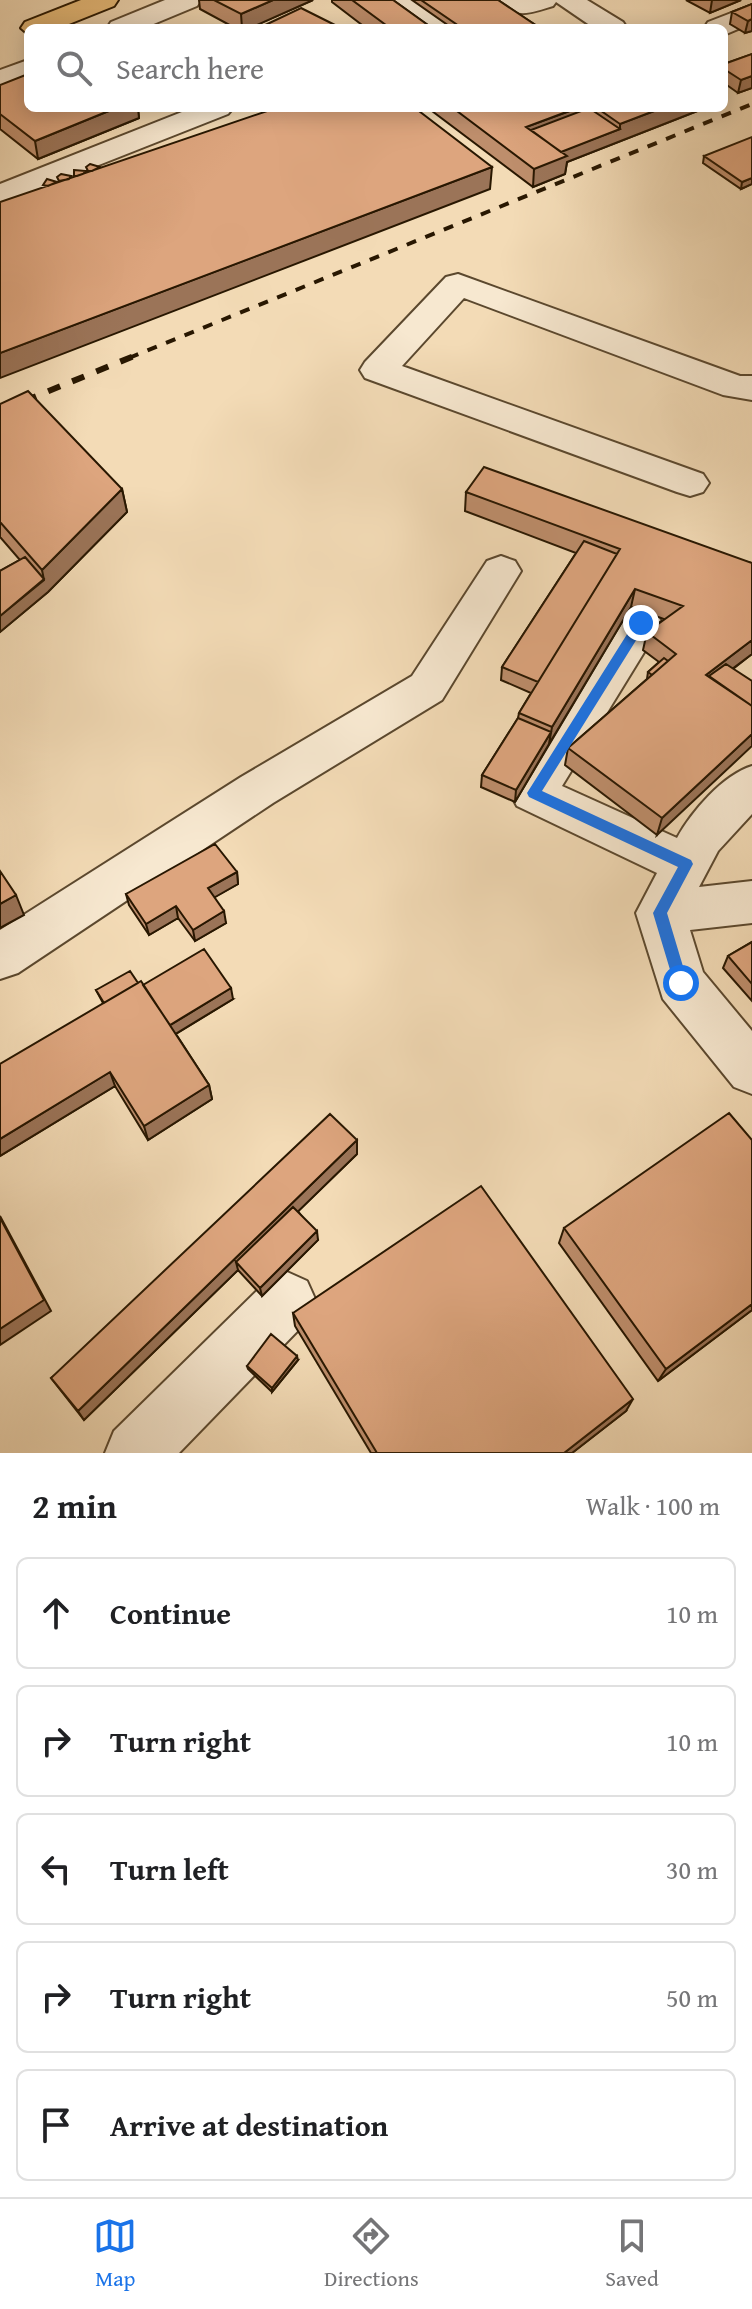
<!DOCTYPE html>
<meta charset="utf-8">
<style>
body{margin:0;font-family:"Gentium Book Plus",serif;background:#f6f6f6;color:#202124}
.stop{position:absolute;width:24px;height:24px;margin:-18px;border:6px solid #1a73e8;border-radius:50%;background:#fff}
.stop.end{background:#1a73e8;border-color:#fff;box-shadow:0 2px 8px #0008}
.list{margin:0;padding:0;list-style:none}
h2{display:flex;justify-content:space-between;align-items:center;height:104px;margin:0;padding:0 32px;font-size:34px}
h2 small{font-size:26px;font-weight:400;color:#757577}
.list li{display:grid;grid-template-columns:52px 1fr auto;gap:24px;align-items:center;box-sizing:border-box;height:112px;margin:0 16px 16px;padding:0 16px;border:2px solid #e0e0e0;border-radius:12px}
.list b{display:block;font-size:30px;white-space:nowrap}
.list em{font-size:26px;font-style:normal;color:#757577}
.icon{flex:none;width:44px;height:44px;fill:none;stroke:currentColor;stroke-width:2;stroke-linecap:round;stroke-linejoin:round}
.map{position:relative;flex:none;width:752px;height:1453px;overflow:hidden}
.search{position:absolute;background:#fff;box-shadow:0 4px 20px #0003;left:24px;right:24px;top:24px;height:88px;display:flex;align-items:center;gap:20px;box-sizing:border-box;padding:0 28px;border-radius:12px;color:#757577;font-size:30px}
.sheet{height:744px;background:#fff}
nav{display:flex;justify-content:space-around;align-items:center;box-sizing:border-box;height:112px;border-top:2px solid #e0e0e0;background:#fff;font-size:22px;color:#757577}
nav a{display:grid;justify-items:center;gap:4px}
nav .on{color:#1a73e8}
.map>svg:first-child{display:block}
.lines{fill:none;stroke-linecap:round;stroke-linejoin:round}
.minor-casing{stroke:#5b482e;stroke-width:4}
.highway-casing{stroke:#281701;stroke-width:4}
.minor{fill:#f7e8d0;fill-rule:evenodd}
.highway{fill:#eabe7b;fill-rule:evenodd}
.rail-far1{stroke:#281701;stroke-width:4;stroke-dasharray:10 10;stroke-linecap:butt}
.rail{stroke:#281701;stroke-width:6;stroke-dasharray:13 13;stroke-linecap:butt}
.wall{fill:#be8e6c;stroke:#281701;stroke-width:2}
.shaded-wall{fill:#9b7458;stroke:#281701;stroke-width:2}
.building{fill:#dda57e;stroke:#281701;stroke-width:2}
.route{fill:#1a73e8}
</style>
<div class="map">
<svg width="752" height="1453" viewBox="0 0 752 1453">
<rect width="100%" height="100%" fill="#f3dbb6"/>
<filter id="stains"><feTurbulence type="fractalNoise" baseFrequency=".0025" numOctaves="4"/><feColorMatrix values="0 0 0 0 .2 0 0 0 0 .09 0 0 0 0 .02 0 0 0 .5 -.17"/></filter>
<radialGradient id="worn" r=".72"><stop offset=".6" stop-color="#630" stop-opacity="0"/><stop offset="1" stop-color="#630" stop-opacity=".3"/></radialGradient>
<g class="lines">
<g class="minor-casing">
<path id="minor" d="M165,0H201L197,6L144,28H107L111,22Z
M381,0H412L451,28H419Z
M500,0H587L623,22L627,28H594L556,2L553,6C533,12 514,21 500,0Z
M752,5V23L724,35V28H704L708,22Z
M28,60V78L0,89V70Z
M192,108H233L228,114L0,204V184Z
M458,274L740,376H752V400L723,395L464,298L402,366L703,474L709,483L703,492L690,496L677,492L365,378L360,370L365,362L446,277Z
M501,556L515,561L521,571L442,700L273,803L18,973L0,979V930L241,777L412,676L487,561Z
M641,608L656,612L662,623L562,786L677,838C692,811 723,775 752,766V814L718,851L699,887L752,881V923L690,930L703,972L752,1031V1094L734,1087L663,999L636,913L657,873L517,806L510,793L626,612Z
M287,1272L307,1281L316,1301L307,1321L179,1453H105L114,1431L267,1281Z"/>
</g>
<g class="highway-casing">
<path id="highway" d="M81,0H118L114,6L59,28H28V34L21,28L25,22Z"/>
</g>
<use href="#minor" class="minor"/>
<use href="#highway" class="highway"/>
<path class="rail-far1" d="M129,358L752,104"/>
<path class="rail" d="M0,411L134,356"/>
</g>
<path class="wall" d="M199,0H313L250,28H235L200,9Z
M332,0H393L432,28H366L332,2Z
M412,0H498L540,28H452Z
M686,0H741L710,13Z
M752,4V31L745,33L730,24L732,12Z
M752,54V88L738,93L724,83V64Z
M0,85L28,108H138L139,118L38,159L0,129Z
M428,108H705L567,162L565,174L533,187Z
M704,156L752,184L741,189L703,163Z
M0,404L122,489L127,512L48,592L0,632V571L20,560L0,537Z
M466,492L752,563V654L733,669L657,835L565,765L568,748L647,679L648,672L659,662L643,650L647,632L664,619L631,607L515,802L481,787L482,775L518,718L519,713L531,693L501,680L502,667L576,553L465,511Z
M237,872L238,884L214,897L226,923L195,941L178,918L149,935L129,905L126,894Z
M752,942V1001L723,968L728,956Z
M138,983L143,985L233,999L176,1034L209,1085L212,1099L148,1140L115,1086L0,1156L103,1003L96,990Z
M357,1154L298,1211L318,1240L262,1296L238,1270L84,1420L51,1378Z
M564,1228L752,1310L658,1381L559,1243Z
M293,1313L626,1411L572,1453H371L295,1326Z
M298,1360L272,1392L248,1369L247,1366Z"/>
<path class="shaded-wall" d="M273,0H313L250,28H242L241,14Z
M712,0H741L710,13Z
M752,19V31L745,33L748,21Z
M752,76V88L738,93L741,80Z
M116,108H138L139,118L38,159L35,141Z
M578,108L576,126L537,140L526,127Z
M662,108H705L567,162L565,174L533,187L534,169L556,153L620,129V124Z
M492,167L490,189L0,378V353Z
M752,178V184L741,189L742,182Z
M122,489L127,512L48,592L0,632V616L44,580L42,570Z
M635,589L631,607L549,744L552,727Z
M752,640V654L712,684L706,675Z
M551,732L549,744L515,802L516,790Z
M752,734V746L657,835L662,818Z
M237,872L238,884L210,900L208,888Z
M16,895L24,915L0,928V904Z
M176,906L178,918L149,935L146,924Z
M224,911L226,923L195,941L193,930Z
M231,988L233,999L172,1036L169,1026Z
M110,1072L115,1086L0,1156V1139Z
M209,1085L212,1099L148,1140L144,1126Z
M357,1140V1154L241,1267L236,1262L238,1270L84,1420L78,1411Z
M0,1216L51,1311L0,1345Z
M317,1231L318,1240L262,1296L260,1288Z
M752,1304V1310L658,1381L666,1369Z
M297,1356L298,1360L272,1392V1388Z
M633,1399L626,1411L572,1453H564Z"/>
<path class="building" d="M214,0H273L241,14Z
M352,0H393L432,28H390Z
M421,0H498L540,28H462Z
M752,4V19L748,21L732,12Z
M301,8L341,28L261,27Z
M752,54V76L741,80L724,69V64Z
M28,74V108H116L35,141L0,114V85Z
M276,108H415L492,167L0,353V202Z
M453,108H577L526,127L567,156L534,169Z
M589,108L620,129L561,152L531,130Z
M597,108H662L620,124Z
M752,137V178L742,182L704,156Z
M90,164L100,167L92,171H88L86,167Z
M74,170L86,171L83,174L77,176H74Z
M61,174L71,176L69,179L59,181L57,177Z
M47,179L57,182L48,186L43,185Z
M28,391L122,489L42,570L0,522V404Z
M484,467L752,563V640L706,675L752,706V734L662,818L568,748L676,654L647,632L683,606L635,589L552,727L519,713L620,549L466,492Z
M584,541L617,554L538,682L502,667Z
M25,557L44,579L0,616V571Z
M664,658L668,661L652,675L648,672Z
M726,664L752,681V706L709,676Z
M518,718L551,732L516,790L482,775Z
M215,844L237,872L208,888L224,911L193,930L176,906L146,924L126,894Z
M0,871L16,895L0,904Z
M752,942V984L728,956Z
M204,949L231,988L170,1025L143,985Z
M130,971L138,983L104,1003L96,990Z
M141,981L209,1085L144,1126L110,1072L0,1139V1064Z
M729,1113L752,1140V1304L666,1369L564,1228Z
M330,1114L357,1140L78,1411L51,1378Z
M481,1186L633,1399L564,1453H377L293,1313Z
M293,1207L317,1231L260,1288L236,1262Z
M0,1218L44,1300L0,1329Z
M271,1334L297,1356L272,1388L247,1366Z"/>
<path class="route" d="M641,619L645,620V626L542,791L691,860L693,864L667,913L688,983L681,989L674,983L653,913L678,867L529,797L527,793L636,620Z"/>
<rect width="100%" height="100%" filter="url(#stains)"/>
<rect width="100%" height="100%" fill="url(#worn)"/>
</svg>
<div class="stop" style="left:681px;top:983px"></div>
<div class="stop end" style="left:641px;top:623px"></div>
<div class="search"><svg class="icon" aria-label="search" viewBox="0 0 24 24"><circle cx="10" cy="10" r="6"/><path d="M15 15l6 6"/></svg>Search here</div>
</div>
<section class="sheet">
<h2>2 min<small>Walk · 100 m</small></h2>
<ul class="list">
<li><svg class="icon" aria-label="ahead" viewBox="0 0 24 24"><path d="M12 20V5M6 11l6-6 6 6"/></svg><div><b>Continue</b></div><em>10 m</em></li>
<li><svg class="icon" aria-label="right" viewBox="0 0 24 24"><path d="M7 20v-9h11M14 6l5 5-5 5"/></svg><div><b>Turn right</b></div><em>10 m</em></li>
<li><svg class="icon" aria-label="left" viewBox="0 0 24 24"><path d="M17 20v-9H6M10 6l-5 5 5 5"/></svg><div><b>Turn left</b></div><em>30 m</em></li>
<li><svg class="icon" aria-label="right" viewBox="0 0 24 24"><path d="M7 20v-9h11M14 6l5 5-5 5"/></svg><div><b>Turn right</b></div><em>50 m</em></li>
<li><svg class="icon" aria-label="arrive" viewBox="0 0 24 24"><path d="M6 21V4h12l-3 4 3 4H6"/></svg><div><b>Arrive at destination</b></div></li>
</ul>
</section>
<nav>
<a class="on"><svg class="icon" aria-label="map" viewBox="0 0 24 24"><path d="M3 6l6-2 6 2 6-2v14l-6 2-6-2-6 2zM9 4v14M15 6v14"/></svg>Map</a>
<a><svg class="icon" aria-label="directions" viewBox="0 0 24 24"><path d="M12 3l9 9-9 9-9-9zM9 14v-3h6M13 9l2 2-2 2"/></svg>Directions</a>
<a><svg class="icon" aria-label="saved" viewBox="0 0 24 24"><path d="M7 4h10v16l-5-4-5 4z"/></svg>Saved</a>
</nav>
